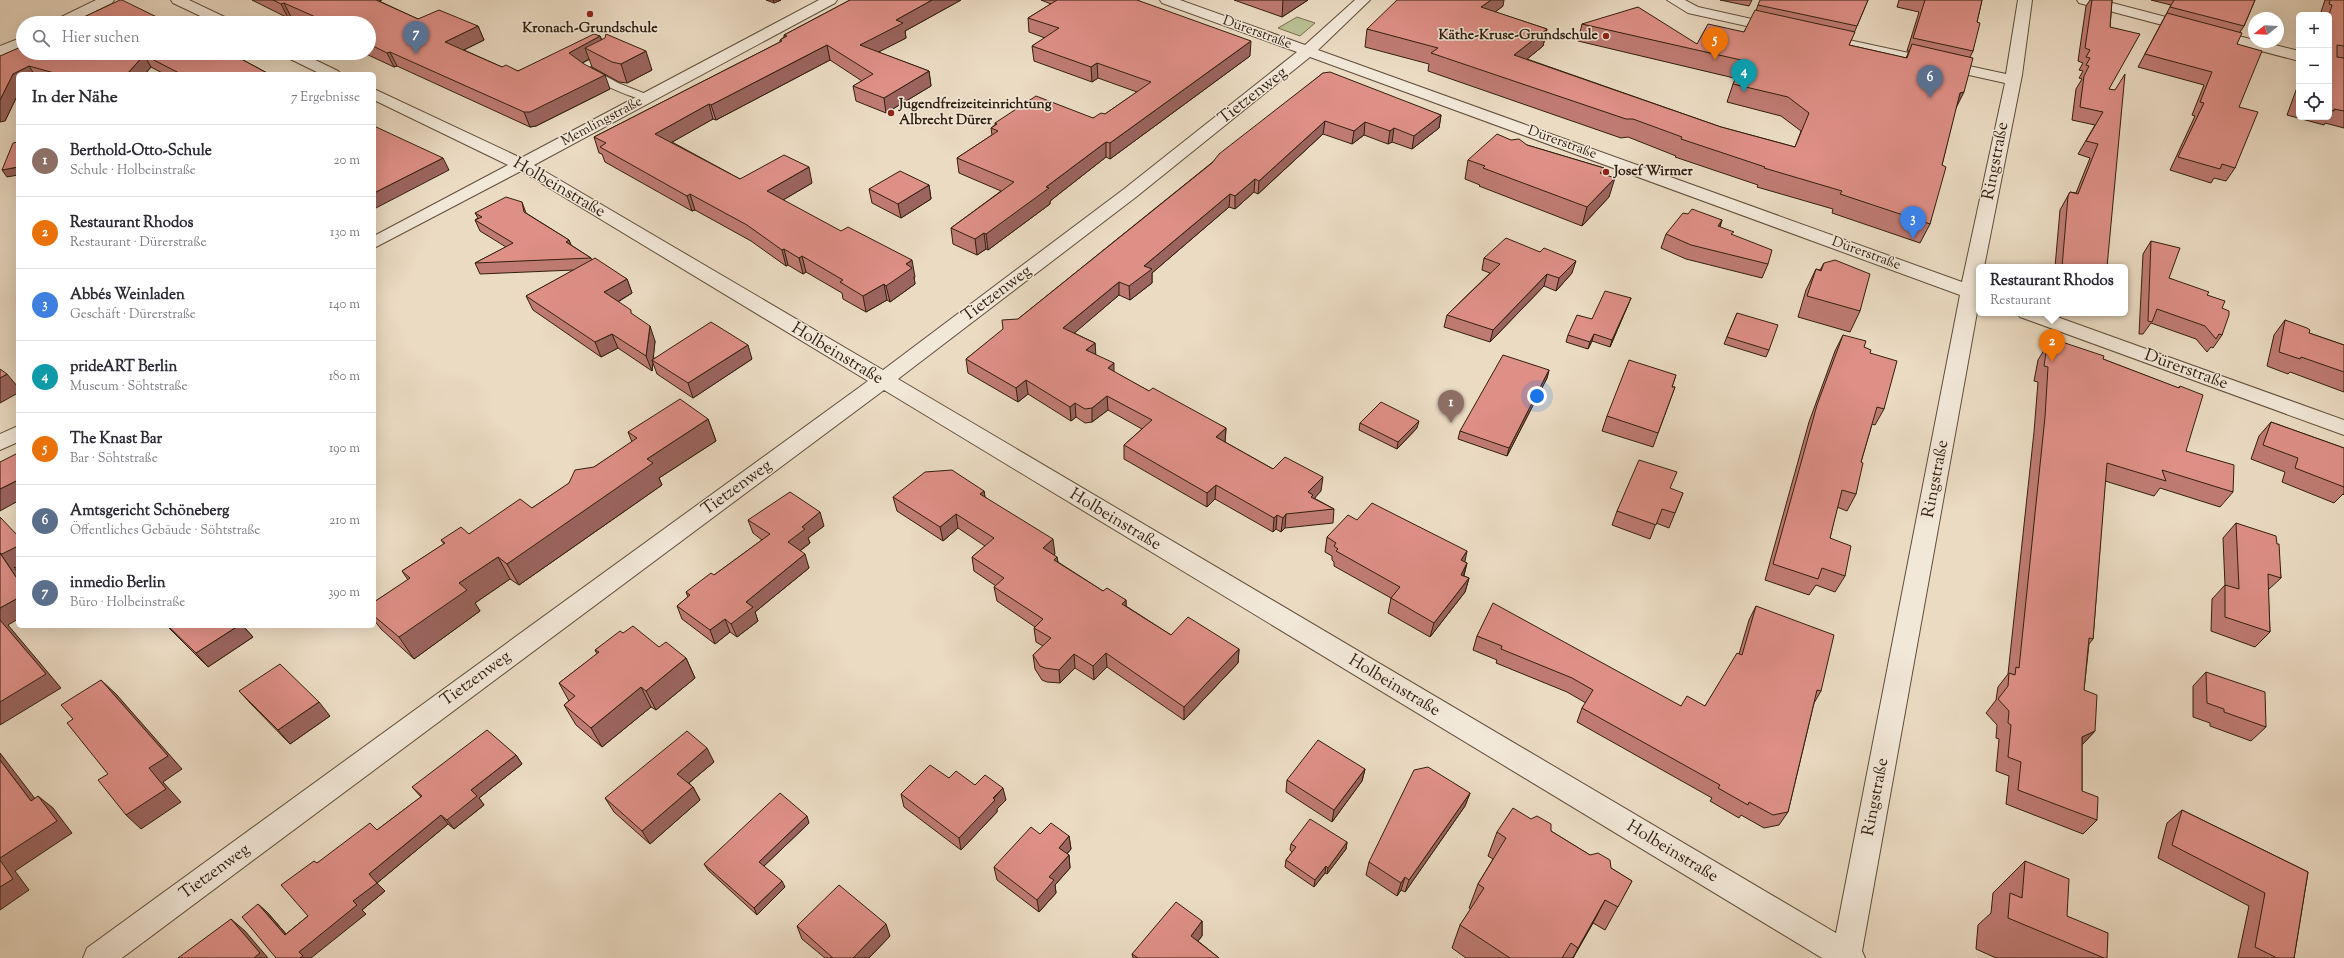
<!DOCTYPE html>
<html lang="de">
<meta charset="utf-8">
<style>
body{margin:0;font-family:"Sorts Mill Goudy",serif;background:#f7f7f7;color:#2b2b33}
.controls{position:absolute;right:12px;top:12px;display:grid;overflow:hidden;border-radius:6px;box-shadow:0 4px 16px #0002}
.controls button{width:36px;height:36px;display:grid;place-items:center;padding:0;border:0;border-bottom:1px solid #e1e1e2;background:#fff;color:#2b2b33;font:20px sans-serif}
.compass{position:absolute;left:2248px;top:12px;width:36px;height:36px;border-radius:50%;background:#fff;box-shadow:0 4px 16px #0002;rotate:252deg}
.you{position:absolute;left:1537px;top:396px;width:14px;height:14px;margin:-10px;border:3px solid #fff;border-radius:50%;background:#1a73e8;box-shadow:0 0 0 6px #1a73e833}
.badge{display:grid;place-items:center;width:26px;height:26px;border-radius:50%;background:#8f2418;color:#fff;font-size:13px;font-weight:700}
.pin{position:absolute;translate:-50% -33px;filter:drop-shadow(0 1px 2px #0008)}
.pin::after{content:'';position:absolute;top:21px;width:14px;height:12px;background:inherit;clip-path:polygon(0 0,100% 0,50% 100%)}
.popup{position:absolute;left:1976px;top:264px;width:152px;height:52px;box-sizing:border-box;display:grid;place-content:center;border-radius:6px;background:#fff;filter:drop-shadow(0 1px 3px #0005);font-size:13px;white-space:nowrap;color:#7c7c81}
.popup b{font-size:15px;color:#2b2b33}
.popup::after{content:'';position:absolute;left:50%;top:100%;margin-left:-8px;border:8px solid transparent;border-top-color:#fff}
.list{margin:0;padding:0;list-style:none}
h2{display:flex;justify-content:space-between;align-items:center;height:52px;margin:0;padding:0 16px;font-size:17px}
h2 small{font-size:13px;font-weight:400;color:#7c7c81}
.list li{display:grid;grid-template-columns:26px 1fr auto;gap:12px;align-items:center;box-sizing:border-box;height:72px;padding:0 16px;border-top:1px solid #e1e1e2}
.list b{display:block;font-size:15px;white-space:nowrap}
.list p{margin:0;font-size:13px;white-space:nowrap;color:#7c7c81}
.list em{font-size:13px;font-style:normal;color:#7c7c81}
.icon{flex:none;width:22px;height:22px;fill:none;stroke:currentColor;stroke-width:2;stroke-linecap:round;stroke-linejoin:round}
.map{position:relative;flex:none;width:2344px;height:958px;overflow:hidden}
.search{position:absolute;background:#fff;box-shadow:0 4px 16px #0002;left:16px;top:16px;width:360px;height:44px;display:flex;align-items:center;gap:10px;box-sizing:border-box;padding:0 14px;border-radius:22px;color:#7c7c81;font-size:15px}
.panel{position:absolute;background:#fff;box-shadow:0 4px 16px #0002;left:16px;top:72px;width:360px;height:556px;border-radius:6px}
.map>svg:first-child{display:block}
.green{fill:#bac092;stroke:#767050}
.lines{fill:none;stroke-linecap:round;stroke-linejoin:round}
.service-casing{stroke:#604e3b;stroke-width:2}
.minor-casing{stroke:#604e3b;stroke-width:2}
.service{fill:#f2e8d8;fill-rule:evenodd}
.minor{fill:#f2e8d8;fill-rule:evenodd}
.wall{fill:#bf7b73;stroke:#311f0e}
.shaded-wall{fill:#9b645e;stroke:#311f0e}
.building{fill:#de8f86;stroke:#311f0e}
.poi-dot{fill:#8f2418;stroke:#f2e8d8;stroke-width:1.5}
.labels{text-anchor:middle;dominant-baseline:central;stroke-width:3;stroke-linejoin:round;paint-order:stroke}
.far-poi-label{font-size:14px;font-weight:bold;fill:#311f0e;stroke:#f2e8d8;text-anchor:start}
.far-street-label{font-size:14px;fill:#311f0e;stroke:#f2e8d8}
.street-label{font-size:17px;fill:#311f0e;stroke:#f2e8d8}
</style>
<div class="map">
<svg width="2344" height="958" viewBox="0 0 2344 958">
<rect width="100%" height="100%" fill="#ebdbc3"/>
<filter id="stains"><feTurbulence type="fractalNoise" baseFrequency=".005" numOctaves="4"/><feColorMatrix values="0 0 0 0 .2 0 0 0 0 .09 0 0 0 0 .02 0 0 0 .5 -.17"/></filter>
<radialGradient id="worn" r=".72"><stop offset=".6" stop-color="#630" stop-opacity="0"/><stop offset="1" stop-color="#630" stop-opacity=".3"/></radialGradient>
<path class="green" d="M1297,17L1315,23L1300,36L1278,28Z"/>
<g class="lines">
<g class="service-casing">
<path id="service" d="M607,51L611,52V56L589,67L618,83L651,96V100C639,103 584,77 576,67Z"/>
</g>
<g class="minor-casing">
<path id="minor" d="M96,0H114L112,3L71,23H53L55,20Z
M171,0H189L231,20L233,23H215L173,3Z
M819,0H837L835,3L534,165L883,370L1124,189L1297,52L1162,3L1160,0H1180L1305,45L1355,0H1370L1318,50L1962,282L2005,83L1821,42L1814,38L1821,34L2006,74L2018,0H2032L2022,75L1984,267H1979V301L1862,951L1865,958H1822L884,390L122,958H83L87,948L868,381L521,171L374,248V236L508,165L374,100V89L521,158ZM1310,57L1960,295L1836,933L898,379L1136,197Z
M1667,0H1685L1698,7L1783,26L1785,29L1778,33L1688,13Z
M2077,0H2101L2254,40V42H2263L2299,51V61L2079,3Z
M23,37V47L0,56V46Z
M282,53H301L338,71L341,74H321L284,56Z
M2017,313H2046L2344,420V435L2020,317Z
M18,426V442L0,450V434Z"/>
</g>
<use href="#service" class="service"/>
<use href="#minor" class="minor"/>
</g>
<path class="wall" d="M252,0H382L379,1L418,19L478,26L484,40L464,50L502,67L518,71L600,36L602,40L652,70L627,83L619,82L592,67L589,59L582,63L610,89L536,126L530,127L397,66L394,67L364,53H369V23H305L291,17L288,18Z
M766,0H781L774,3Z
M850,0H961L905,31L906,38L878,52L929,71L931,86L886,113L856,101L853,86L862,81L830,60L716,120L713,119L672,142L740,179L812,183L783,200L915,277H914L915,284L890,302L887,300L866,312L843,299L842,293L806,272L803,274L788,265L786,266L751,241L695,210L692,211L605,162L602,154L599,153L594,137L780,42V40L784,37V35Z
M1041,0H1137L1250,56L1110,159L1106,157L1050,201V204L988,250L986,249L977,255L953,244L951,228L1001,191L959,173L957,158L992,135L991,128L995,125V123L1093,118L1105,114L1137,92L1098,78L1092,82L1034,61L1032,46L1045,38L1029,32L1028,18L1051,4Z
M1234,0H1308L1282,17Z
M1720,0H1752L1749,6Z
M1868,0L1849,45L1906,58L1909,51H1907L1919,12L1897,7L1899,0H1982L1977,22L1973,51L1970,57L1955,110L1942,165L1930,224L1920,243L1832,213L1833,209L1757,187L1758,185L1675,157L1676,156L1628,137L1621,138L1428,71L1429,64L1365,47L1367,29L1503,6L1495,12L1547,29L1543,46L1527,59L1721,127L1795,147L1801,131L1781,116L1727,102L1733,84L1736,78H1734L1578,41L1582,24L1697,44L1744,32L1756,11L1758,5Z
M2090,0H2112L2110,27L2107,267H2055L2060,210L2070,192L2076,193L2090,158L2078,154L2095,125L2072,120L2076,89L2082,79L2079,78L2083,71L2079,70L2083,63L2078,61L2086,6Z
M2151,0H2255L2244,26L2240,32L2237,44L2239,107L2235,168L2226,181L2214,178L2211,183L2170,170L2195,116L2192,115L2204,85L2138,67L2171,5Z
M2325,0H2344V128L2325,123L2324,125L2287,115L2299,82V117H2329V15H2320Z
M230,53L269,74H164L151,67L145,74H18V94L5,121L0,56Z
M1323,73L1441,115L1439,128L1412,149L1392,142L1388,144L1364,135L1352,144L1323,134L1258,194L1254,192L1235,209L1229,207L1152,273V283L1130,300L1119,295L1074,333L1095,343V354L1114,372L1149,391L1226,428L1225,442L1273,469L1321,491L1314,498L1334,509L1333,523L1285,528L1281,532L1276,529L1273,532L1215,499L1207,507L1124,459V445L1142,429L1108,410L1092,422L1085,423L1076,417L1071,421L1028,394L1018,402L968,373L966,359L1018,319Z
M1527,145L1604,168L1603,174L1609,197L1582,226L1479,186L1480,185L1465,179L1468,160Z
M929,185L931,199L901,218L872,203L869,189Z
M522,202L526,213L569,240L571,245L591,258L592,260L627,279L632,293L618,302L633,315L655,341L653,358L752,359L693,398L657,374L653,363L652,371L618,348L601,357L533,310L526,296L574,270L480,274L475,263L506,247L480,231L475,220L478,218L475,213Z
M1688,214L1722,220L1720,227L1732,235L1768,264L1762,278L1686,259L1661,248L1666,234Z
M2151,241L2169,278L2207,295L2222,308V335L2213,348L2211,347L2207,352L2196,339L2151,323L2143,334H2139L2143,254Z
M1540,252L1572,273L1556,291L1544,286L1490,342L1444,327L1447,315L1490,273L1482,270L1484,258Z
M1824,263L1860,311L1850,332L1798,317L1806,290L1816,269L1820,270Z
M1631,298L1610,347L1592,341L1588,349L1566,342L1568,335L1592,319Z
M1737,313L1769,350L1766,357L1724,344Z
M2285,320L2309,333L2344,345V392L2290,372L2288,374L2267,366L2274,335Z
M1843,335L1864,347L1870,353L1884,409L1875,425L1872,424L1861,462L1856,494L1847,511L1837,507L1830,538L1845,576L1835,592L1816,585L1809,595L1765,580L1809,422L1835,351Z
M2047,345L2103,359L2178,388L2180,386L2186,451L2233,492L2220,507L2160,488L2154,496L2105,481L2093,639L2089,644L2084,690L2095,731L2082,745V791L2097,820L2083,834L2006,804L2009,776L1996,771L1999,739L1996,738L1997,725L1986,713L1996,700L1998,687L2008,674L2034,432L2038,382L2034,381L2038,360Z
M1549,370L1547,378L1507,456L1458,439L1460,431Z
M1676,375L1672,387H1675L1653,447L1602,431L1607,416Z
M708,419L716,441L659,478L662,485L519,585L510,579L475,603L480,611L414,659L381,629L374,620V602L408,580L402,571L444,544L441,540L469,534L532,508L632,442L628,432Z
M2271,422L2344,448V495L2343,494L2334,503L2282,482L2285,472L2251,459L2259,436Z
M1360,423L1417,428L1397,449L1359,430Z
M984,491L985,497L1055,554L1053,555L1057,557L1058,562L1103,591L1126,600V606L1171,635L1239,649L1238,663L1184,720L1107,667L1094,680L1075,668L1060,683L1047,682L1042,680L1035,669L1033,655L1043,646L1036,642L1034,628L1035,627L997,601L994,587L996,586L974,571L972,557L985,546L958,528L943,541L897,511L893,497Z
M1683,493L1669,528L1656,523L1650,539L1612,525L1617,511Z
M748,520L824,526L808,538L810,543L800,551L809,568L755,612L758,621L737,637L730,632L715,644L682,619L677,606L688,597L686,592L714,575L762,540L753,533Z
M1357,520L1467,563L1464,576L1469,578L1465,592L1430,637L1388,613L1391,598L1334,566V562L1332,560V556L1325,552L1327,537Z
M2236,523L2277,544L2281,578L2268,590L2270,632L2255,647L2211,631L2212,599L2225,585L2223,538Z
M1756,606L1821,691L1814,703L1788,812L1779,825L1764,828L1741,815L1739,818L1710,801L1712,798L1577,722L1582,708L1586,703L1567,692L1496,663L1497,660L1473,650L1477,636L1681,706H1705L1739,654L1749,620Z
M167,626H243L253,637L208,667Z
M623,633L659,647L686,658L695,678L656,710L651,707L602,747L576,725L564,705L569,701L559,683L597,654L595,650Z
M2206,672L2266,727L2251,741L2210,726V723L2193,717V686Z
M239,691L330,716L290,744L252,705Z
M516,755L522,764L479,798L484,805L454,829L448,824L377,883L385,891L362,910L366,914L276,958L267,912L286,934L308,916L317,863L377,830L421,797L412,787Z
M714,762L689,783L693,787L700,800L650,844L614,812L605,798Z
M1365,769L1362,781L1332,822L1286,792L1287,780Z
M949,778L975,785L1006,800L997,809V812L961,850L904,807L901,794Z
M1470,793L1465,806L1405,892L1401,890L1397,896L1366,875L1369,862Z
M2182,810L2308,872L2294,958H2238L2249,906L2158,858L2167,823Z
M809,823L764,866L785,887L757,915L708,870L704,864Z
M1551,831L1632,881L1605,930L1593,923L1573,958H1466L1452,948L1460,925L1471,909L1469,908L1478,884L1493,859L1488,856L1497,832Z
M1040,834L1069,836L1071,849L1067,854L1069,855L1070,868L1055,885L1056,893L1039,912L997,880L994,867Z
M1347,842L1346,849L1327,874L1325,873L1314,887L1285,867L1286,860L1292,852L1290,850L1291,844Z
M2025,861L2067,916L2107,958H1996L1976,949L1978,925L1991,913L1993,893Z
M1202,921V936L1198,941L1219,958H1133L1132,954Z
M797,926L890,936L869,958H825L802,939Z"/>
<path class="shaded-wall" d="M773,0H781L774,3Z
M932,0H961L905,31L906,38L863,60L860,45L896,20Z
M1283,0H1308L1282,17Z
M1491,0H1504L1503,6L1478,25L1481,7Z
M284,3L291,17L288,18L281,4Z
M478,26L484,40L451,56L445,42Z
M1547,29L1543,46L1510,73L1514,55Z
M600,36L605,50L585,48L589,59L575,67L569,53Z
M1251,41L1250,56L1110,159V143Z
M827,45L830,60L716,120L711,105Z
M646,51L652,70L627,83L621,64Z
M390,52L397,66L394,67L387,53Z
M144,55L151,67L145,74H127Z
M1741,60H1745L1739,77L1734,78Z
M1097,63L1098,78L1092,82L1091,67Z
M29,66L34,74H18V94L5,121L0,122V100L13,74Z
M929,71L931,86L886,113L884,98Z
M605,75L610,89L536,126L530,127L524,112Z
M1964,92L1955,110L1960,93Z
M709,104L713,119L660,149L655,134Z
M1441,115L1439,128L1412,149L1414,136Z
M1325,121L1323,134L1258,194L1259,181Z
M1365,122L1364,135L1352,144L1354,131Z
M1394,128L1392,142L1388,144L1390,131Z
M1106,142V157L1050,201V204L988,250L986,234L1046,187Z
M443,158L449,170L374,209V193Z
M18,167V175L7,177L2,170Z
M809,167L812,183L771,207L767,191Z
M1604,168L1599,187L1600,173Z
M1615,178L1609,197L1582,226L1587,207Z
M1255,179L1254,192L1235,209V196Z
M929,185L931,199L901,218L898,204Z
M690,194L695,210L692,211L687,196Z
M1230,194L1229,207L1152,273V283L1130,300L1129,286L1144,266Z
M1722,220L1717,234L1718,226Z
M984,233L986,249L977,255L975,239Z
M569,240L573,251L566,242Z
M784,249L788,265L786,266L782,250Z
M802,256L806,272L803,274L799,258Z
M912,260L915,277H914L915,284L890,302L886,286L906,264Z
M1576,261L1572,273L1556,291L1559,278Z
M1547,274L1544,286L1490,342L1493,330Z
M627,279L632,293L609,307L604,292Z
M1119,282V295L1064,342L1063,328Z
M884,284L887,300L866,312L863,296Z
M1631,298L1610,347L1612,340Z
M650,326L655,341L653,361L652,360L653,363L652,371L646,356Z
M612,334L618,348L601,357L595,342Z
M1594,334L1592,341L1588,349L1590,342Z
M1095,343L1096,357L1086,350Z
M748,345L752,359L693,398L688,383Z
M1114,363V377L1108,368Z
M1549,370L1547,378L1507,456L1509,448Z
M7,374L18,387V393L0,403V378Z
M1026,380L1028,394L1018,402L1016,388Z
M1107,396L1108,410L1092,422V408Z
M1075,403L1076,417L1071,421L1070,407Z
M708,419L716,441L659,478L662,485L519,585L507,564L647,459Z
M1419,421L1417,428L1397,449L1398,442Z
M1226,428L1225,442L1215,451L1216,437Z
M1323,477L1321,491L1313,500L1308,492Z
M18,480V501L0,511V489Z
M1216,485L1215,499L1207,507V493Z
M984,491L986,505L980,494Z
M820,512L824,526L808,538L810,543L793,556L788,542L802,527Z
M956,514L958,528L943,541L940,527Z
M1286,514L1285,528L1281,532L1283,518Z
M1277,515L1276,529L1273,532L1274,518Z
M1053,539L1055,554L1045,562L1043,548Z
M18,546V567L16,568L14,567L18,573V580L0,553Z
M1467,551L1464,566L1461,560Z
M805,554L809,568L755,612L758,621L737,637L731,624L746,602Z
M498,557L510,579L475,603L480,611L414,659L399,637L459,583Z
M1057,557L1059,571L1054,560Z
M1467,563L1463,577L1461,575Z
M1469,578L1465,592L1430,637L1434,623Z
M18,598V619L8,625L61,688L0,725V608Z
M1126,600V615L1122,604Z
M725,619L730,632L715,644L710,630Z
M238,626H243L253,637L208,667L196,653Z
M1239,649L1238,663L1184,720V707Z
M1106,653L1107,667L1094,680L1093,666Z
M1074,654L1075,668L1060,683L1059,670Z
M686,658L695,678L656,710L646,691Z
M101,680L116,694L182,769L163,782L181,802L141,829L126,815L149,768Z
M641,687L651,707L602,747L591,728Z
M319,702L330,716L290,744L278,730Z
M2095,731L2082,745V737Z
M707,748L714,762L684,787L677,774Z
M0,753L46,813L31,801L0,760Z
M516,755L522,764L479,798L484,805L454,829L447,820L471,790Z
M1365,769L1362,781L1332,822L1334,810Z
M693,787L700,800L650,844L642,831Z
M1003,788L1006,800L997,809V812L961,850L959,838Z
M1470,793L1465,806L1405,892L1409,880Z
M38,796L53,808L72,833L15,871L29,890L0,910V858Z
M441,815L448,824L377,883L385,891L362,910L366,914L311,958H300L299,952L353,901L369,874Z
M807,816L809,823L762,868L759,862Z
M1069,836L1071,849L1060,861L1059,848Z
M1347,842L1346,849L1327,874L1328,868Z
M1069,855L1070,868L1055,885L1056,893L1039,912L1037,900L1049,877Z
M1326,866L1325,873L1314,887L1315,880Z
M1405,877L1401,890L1397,896L1401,883Z
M782,881L785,887L757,915L754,908Z
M1605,900L1593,923L1573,958L1578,948Z
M258,904L267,912L294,943L285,935Z
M231,919L245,931L268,958H254Z
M1202,921V936L1190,950L1191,936Z
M886,924L890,936L869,958H853Z"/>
<path class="building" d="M120,0H122L169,23H71Z
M273,0H376L418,19L439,10L478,26L445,42L502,67L506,65L518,71L594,34L600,36L569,53L584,64L605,75L530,112H524L390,52L387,53L369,44V23H329L284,3L281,4Z
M850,0H932L896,20L903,23L860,45L929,71L884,98L853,86L873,74L827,45L711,105L709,104L655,134L740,179L784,155L809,167L767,191L841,231L848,227L912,260L906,264L912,268L886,286L884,284L863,296L840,282L843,280L802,256L799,258L784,249L782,250L747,225L690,194L687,196L600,147L606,143L594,137L782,41L780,40L787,36L784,35Z
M1057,0H1137L1251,41L1110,143L1106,142L1046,187L1049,188L986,234L984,233L975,239L951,228L1014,182L957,158L998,131L991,128L997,124L995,123L1036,96L1093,118L1101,113L1105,114L1151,82L1097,63L1091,67L1032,46L1059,28L1028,18Z
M1397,0H1491L1481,7L1547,29L1514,55L1721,127L1795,147L1809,113L1788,97L1733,84L1745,60H1741L1582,24L1638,7L1697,44L1708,24L1744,32L1755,10L1855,32L1849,45L1907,58L1912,44L1973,58L1964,92L1960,93L1942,165L1946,167L1930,224L1840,194L1842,191L1764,168L1765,167L1681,139L1682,137L1633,119H1626L1431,53L1438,48L1367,29Z
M1760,0H1868L1857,26L1758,5Z
M1925,0H1982L1977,22L1980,23L1973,51L1913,38Z
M2092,0H2112L2110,27L2140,34L2109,89L2115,90L2125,74L2107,267H2062L2068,196L2070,192L2078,194L2098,144L2086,141L2103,112L2080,107L2084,76L2089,66L2086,65L2090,58L2086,57L2090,50L2085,48Z
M2174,0H2255L2244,26L2170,7Z
M2330,0H2344V46L2337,45V57L2344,58V111L2334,109V111L2329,110V15L2332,5L2329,4Z
M2167,13L2242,33L2237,44L2262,51L2239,107L2258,112L2235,168L2222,164L2220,169L2178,157L2204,103L2200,102L2212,72L2145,54Z
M606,34L646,51L621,64L612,62L585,48L605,38Z
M23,46V53H230L269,74H181L144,55L127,74H58L29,66L13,74L0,100V56Z
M1330,72L1441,115L1414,136L1394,128L1390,131L1365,122L1354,131L1325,121L1259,181L1255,179L1235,196L1230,194L1144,266L1152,269L1129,286L1119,282L1063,328L1095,343L1086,350L1114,363L1108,368L1149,391L1153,388L1226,428L1216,437L1273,469L1285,457L1323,477L1308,492L1313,495L1311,497L1334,509L1286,514L1283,518L1277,515L1274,518L1216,485L1207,493L1124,445L1152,420L1107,396L1092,408L1085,409L1075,403L1070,407L1026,380L1016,388L966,359L1003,329L1002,320L1018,319L1212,163L1219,154L1323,73Z
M2299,94V102L2296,101Z
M374,126L443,158L374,193Z
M1497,134L1511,140L1519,139L1527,145L1604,168L1600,173L1615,178L1587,207L1483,168L1485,166L1468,160Z
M18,142V167L2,170L13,143Z
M900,171L929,185L898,204L869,189Z
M506,197L522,202L524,212L569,240L566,242L591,258L475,263L513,243L475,220L482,217L475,213Z
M1692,209L1722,220L1718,226L1734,232L1731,234L1772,250L1768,264L1691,245L1666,234L1683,213L1688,214Z
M1506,238L1540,252L1544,248L1576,261L1559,278L1547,274L1493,330L1447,315L1500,264L1484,258Z
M2151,241L2180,248L2169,278L2209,292L2207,295L2225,301L2222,308L2229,311V315L2222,335L2219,334L2216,339L2205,326L2157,309L2152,322L2148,321Z
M595,258L627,279L604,292L631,310V313L650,326L646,356L612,334L595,342L526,296Z
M1835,260L1870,274L1860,311L1807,296L1816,269L1821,271L1824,263Z
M1605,291L1631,298L1612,340L1594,334L1590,342L1568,335L1577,315L1592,319Z
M1737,313L1778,325L1769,350L1727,337Z
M2285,320L2307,328L2310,330L2309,333L2344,345V372L2301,357L2300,359L2279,352Z
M711,322L748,345L688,383L652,360Z
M1843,335L1866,341L1864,347L1871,350L1870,353L1897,361L1884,409L1877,407L1861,462L1863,463L1856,494L1842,490L1830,538L1851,546L1845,576L1822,568L1818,579L1773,564L1817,405Z
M2062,342L2104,356L2103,359L2179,388L2180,386L2203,395L2186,451L2234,465L2233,492L2162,470L2166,481L2107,463L2093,639L2089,638L2084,690L2097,695L2095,731L2082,737V791L2098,797L2097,820L2018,790L2021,762L2008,757L2011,725L2008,723L2009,711L1998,699L2008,686L2009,673L2015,675L2016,667L2019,668L2045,417L2048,367L2044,366L2047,345Z
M1503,355L1549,370L1509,448L1460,431Z
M1629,360L1676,375L1672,387H1675L1658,433L1607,416Z
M0,369L7,374L0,378Z
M680,399L708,419L647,459L653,463L507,564L498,557L459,583L467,590L399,637L374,616V602L410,578L402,571L445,543L441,540L461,527L469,534L520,499L532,508L569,483L575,470L594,467L637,438L628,432Z
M1381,402L1419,421L1398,442L1360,423Z
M2271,422L2344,448V487L2295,468L2298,458L2263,445Z
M18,453V480L0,489V462Z
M1639,460L1677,472L1670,488L1683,493L1675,513L1662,509L1656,525L1617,511Z
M952,470L984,491L980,494L1053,539L1043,548L1057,557L1054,560L1103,591L1107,588L1126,600L1122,604L1171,635L1188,617L1239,649L1184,707L1106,653L1093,666L1074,654L1059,670L1045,668L1040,666L1033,655L1051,638L1034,628L1043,619L994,587L1004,578L972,557L994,538L956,514L940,527L893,497L925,472Z
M790,492L820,512L802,527L805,529L788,542L805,554L746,602L753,607L731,624L725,619L710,630L677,606L690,595L686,592L711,573L714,575L770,534L748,520Z
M1372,503L1467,551L1461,560L1467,563L1461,575L1469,578L1434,623L1391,598L1400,587L1336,551L1338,549L1334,546L1336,543L1327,537L1348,515L1357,520Z
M0,517L18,536V546L2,554L0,553L18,580V598L0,608Z
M2236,523L2276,536L2277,544H2279L2281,578L2268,574L2270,632L2225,617V585L2239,589Z
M1493,603L1681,706L1687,696L1705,706L1737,653L1742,655L1756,606L1834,635L1821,691L1817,690L1788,812L1773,815L1749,802L1748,805L1718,788L1720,785L1582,708L1593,690L1572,678L1501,649L1502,646L1477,636Z
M0,620L46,674L0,702Z
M168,626H238L196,653Z
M633,626L659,647L666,642L686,658L646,691L641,687L591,728L564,705L575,696L559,683L599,652L595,650L620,631L623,633Z
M280,664L319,702L278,730L239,691Z
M2206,672L2265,692L2266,727L2224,712V709L2207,703Z
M101,680L168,756L149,768L166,789L126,815L98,780L108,774L67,723L73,719L61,705Z
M487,730L516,755L471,790L477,796L447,820L441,815L369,874L377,883L353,901L357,905L299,952L303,956L300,958H276L242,917L258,904L285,935L308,916L281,885L314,861L317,863L370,823L377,830L422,796L412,787Z
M687,731L707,748L677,774L693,787L642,831L605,798Z
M1318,740L1365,769L1334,810L1287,780Z
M0,760L31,801L38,796L57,821L0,858Z
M930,765L949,778L956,771L975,785L985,775L1003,788L993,798L995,800L959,838L901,794Z
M1428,767L1470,793L1409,880L1405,877L1401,883L1369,862L1414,770Z
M780,793L807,816L759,862L782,881L754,908L704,864Z
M1513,808L1531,819L1537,816L1551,824V831L1590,855L1598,853L1610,860L1611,868L1632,881L1618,907L1605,900L1578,948L1571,943L1562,958H1510L1460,925L1484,888L1478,884L1506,838L1497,832Z
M2182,810L2308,872L2294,958H2277L2255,947L2265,893L2172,845Z
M1310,819L1347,842L1328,868L1326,866L1315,880L1286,860L1296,847L1291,844Z
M1051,823L1069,836L1059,848L1069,855L1049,877L1054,880L1037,900L994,867L1031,827L1040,834Z
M0,860L13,879L0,887Z
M2025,861L2069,879L2067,916L2108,933L2107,958H2104L2008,918L2010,893L2022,898Z
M839,885L886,924L853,958H833L797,926Z
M1176,902L1202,921L1191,936L1219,958H1138L1132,954Z
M231,919L260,953L254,958H178Z"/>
<g class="poi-dot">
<circle cx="590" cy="14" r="4"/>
<circle cx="1606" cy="36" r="4"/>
<circle cx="891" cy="113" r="4"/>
<circle cx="1606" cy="172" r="4"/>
</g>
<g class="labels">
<g class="far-poi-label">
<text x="590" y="29" text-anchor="middle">Kronach-Grundschule</text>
<text x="1598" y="36" text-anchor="end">Käthe-Kruse-Grundschule</text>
<text x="899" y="105">Jugendfreizeiteinrichtung<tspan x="899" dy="16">Albrecht Dürer</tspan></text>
<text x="1614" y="172">Josef Wirmer</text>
</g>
<g class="far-street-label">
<text transform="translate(1257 33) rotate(20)">Dürerstraße</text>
<text transform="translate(602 122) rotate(-28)">Memlingstraße</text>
<text transform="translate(1562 143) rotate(20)">Dürerstraße</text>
<text transform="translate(1866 254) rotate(20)">Dürerstraße</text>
</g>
<g class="street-label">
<text transform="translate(1253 96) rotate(-38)">Tietzenweg</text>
<text transform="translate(1996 161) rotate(-79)">Ringstraße</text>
<text transform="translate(559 188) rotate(30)">Holbeinstraße</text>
<text transform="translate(997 294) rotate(-37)">Tietzenweg</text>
<text transform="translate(837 354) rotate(31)">Holbeinstraße</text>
<text transform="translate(2186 370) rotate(20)">Dürerstraße</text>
<text transform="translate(1936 479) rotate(-79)">Ringstraße</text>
<text transform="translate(737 488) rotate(-36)">Tietzenweg</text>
<text transform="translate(1115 520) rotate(31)">Holbeinstraße</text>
<text transform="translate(476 679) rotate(-36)">Tietzenweg</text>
<text transform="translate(1394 686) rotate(31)">Holbeinstraße</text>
<text transform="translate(1876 797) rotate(-79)">Ringstraße</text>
<text transform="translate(1672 852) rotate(31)">Holbeinstraße</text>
<text transform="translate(215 872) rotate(-36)">Tietzenweg</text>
</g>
</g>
<rect width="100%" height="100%" filter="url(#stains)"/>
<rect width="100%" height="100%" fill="url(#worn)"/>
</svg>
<div class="controls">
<button>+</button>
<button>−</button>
<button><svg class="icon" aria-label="locate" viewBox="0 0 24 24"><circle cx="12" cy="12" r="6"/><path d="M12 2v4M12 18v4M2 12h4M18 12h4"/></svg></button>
</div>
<svg class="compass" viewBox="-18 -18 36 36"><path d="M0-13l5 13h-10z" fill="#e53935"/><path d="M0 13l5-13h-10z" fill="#7c7c81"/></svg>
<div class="you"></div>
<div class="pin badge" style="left:1451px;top:423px;background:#8d6e63">1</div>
<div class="pin badge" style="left:2052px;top:362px;background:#e8710a">2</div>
<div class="popup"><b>Restaurant Rhodos</b>Restaurant</div>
<div class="pin badge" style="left:1913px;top:239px;background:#3f7fe0">3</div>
<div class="pin badge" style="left:1744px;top:92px;background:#0f9aa8">4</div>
<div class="pin badge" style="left:1715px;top:60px;background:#e8710a">5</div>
<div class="pin badge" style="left:1930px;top:98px;background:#5c6f8a">6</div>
<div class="pin badge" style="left:416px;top:54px;background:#5c6f8a">7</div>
<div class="search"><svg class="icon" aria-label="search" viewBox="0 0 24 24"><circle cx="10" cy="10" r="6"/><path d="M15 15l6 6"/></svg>Hier suchen</div>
<section class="panel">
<h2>In der Nähe<small>7 Ergebnisse</small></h2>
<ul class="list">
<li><span class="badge" style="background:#8d6e63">1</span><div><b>Berthold-Otto-Schule</b><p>Schule · Holbeinstraße</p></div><em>20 m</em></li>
<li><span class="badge" style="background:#e8710a">2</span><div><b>Restaurant Rhodos</b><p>Restaurant · Dürerstraße</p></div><em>130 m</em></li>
<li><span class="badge" style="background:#3f7fe0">3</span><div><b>Abbés Weinladen</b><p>Geschäft · Dürerstraße</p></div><em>140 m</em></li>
<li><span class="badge" style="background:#0f9aa8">4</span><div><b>prideART Berlin</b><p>Museum · Söhtstraße</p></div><em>180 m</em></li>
<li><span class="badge" style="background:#e8710a">5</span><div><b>The Knast Bar</b><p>Bar · Söhtstraße</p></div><em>190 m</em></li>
<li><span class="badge" style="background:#5c6f8a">6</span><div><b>Amtsgericht Schöneberg</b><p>Öffentliches Gebäude · Söhtstraße</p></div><em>210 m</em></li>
<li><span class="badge" style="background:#5c6f8a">7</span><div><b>inmedio Berlin</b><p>Büro · Holbeinstraße</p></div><em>390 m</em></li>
</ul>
</section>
</div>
